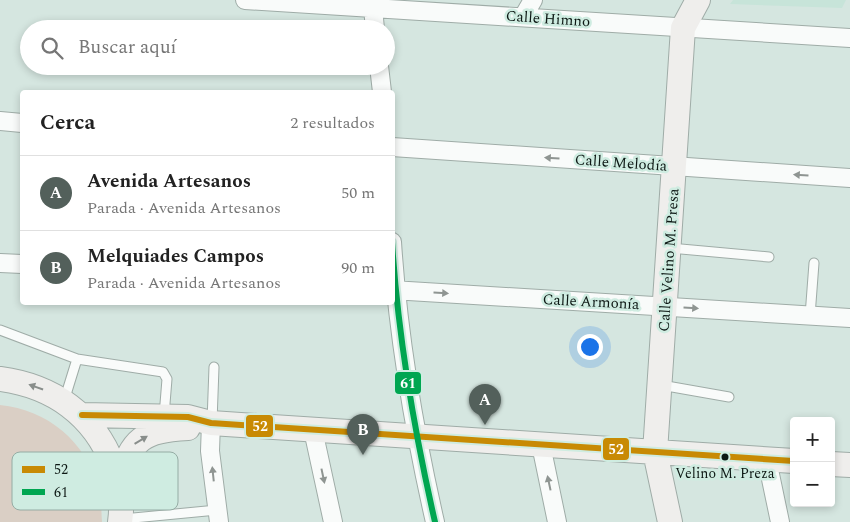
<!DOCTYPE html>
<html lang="es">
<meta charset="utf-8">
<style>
body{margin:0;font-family:Spectral,serif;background:#f6f6f6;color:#222}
.controls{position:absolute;right:15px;bottom:15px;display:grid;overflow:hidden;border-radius:5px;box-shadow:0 2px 8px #0003}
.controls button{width:45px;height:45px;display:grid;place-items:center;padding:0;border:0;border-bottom:1px solid #e0e0e0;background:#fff;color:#222;font:25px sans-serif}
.you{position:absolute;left:589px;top:346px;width:18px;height:18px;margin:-12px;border:4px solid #fff;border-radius:50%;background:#1a73e8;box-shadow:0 0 0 8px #1a73e833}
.badge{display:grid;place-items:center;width:32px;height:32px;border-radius:50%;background:#53605b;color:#fff;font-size:16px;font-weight:700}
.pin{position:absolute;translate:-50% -41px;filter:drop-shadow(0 1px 2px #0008)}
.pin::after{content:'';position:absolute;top:26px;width:18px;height:15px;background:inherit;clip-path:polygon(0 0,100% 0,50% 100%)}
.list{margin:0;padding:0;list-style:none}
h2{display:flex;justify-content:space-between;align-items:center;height:65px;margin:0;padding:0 20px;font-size:21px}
h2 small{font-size:16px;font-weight:400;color:#767676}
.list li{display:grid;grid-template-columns:32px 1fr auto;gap:15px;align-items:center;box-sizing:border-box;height:75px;padding:0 20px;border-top:1px solid #e0e0e0}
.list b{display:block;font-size:19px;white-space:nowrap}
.list p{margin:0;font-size:16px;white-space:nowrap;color:#767676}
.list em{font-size:16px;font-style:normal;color:#767676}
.icon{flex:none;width:28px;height:28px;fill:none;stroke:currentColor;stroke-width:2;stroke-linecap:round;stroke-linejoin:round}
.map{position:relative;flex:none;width:850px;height:522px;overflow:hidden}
.search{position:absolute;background:#fff;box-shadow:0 2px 8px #0003;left:20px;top:20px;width:375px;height:55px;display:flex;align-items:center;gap:12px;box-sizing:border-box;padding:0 18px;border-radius:28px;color:#767676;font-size:19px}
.panel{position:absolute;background:#fff;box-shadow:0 2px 8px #0003;left:20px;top:90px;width:375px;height:215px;border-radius:5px}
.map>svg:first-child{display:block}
.built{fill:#c7e4d9}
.green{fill:#dacfc5}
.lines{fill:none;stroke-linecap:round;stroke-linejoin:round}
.lane-casing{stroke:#9faca7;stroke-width:11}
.street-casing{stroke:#9faca7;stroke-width:20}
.secondary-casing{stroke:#9faca7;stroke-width:26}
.lane{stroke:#f9fbfa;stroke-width:9}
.street{stroke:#f9fbfa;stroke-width:18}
.secondary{stroke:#efeeec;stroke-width:24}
.bus-1-casing{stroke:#cfece1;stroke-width:10}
.bus-2-casing{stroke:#cfece1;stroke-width:10}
.bus-1{stroke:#c88a04;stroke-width:6}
.bus-2{stroke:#00a651;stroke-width:6}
.oneway{fill:#8f9592}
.oneway2{fill:#898e8b}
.bus-dot{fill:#0d1814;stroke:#cfece1;stroke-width:2}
.labels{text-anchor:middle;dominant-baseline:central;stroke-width:5;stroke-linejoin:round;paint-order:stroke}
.bus-label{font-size:14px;fill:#0d1814;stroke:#cfece1}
.street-label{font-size:15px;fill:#0d1814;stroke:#cfece1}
.key{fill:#cfece1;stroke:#95aca4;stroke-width:1}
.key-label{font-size:14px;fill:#0d1814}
.line-badge{stroke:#cfece1;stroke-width:2}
.badge-label{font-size:14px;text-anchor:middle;font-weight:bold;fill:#fff}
</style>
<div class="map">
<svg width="850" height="522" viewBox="0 0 850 522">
<rect width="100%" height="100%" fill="#d5e6e0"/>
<path class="built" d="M733,0H846L842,8L730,4Z"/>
<path class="green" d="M0,405C48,410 85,441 99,488C102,498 101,511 102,522H0Z"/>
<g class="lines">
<g class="lane-casing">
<path id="lane" d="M670,248L769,257
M810,316L814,263
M0,330L77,359L64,401
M77,359L163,372L167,379L164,416
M661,385L729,397
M212,422L214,367
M123,519L217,510"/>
</g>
<g class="street-casing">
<path id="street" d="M245,0L850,38
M523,17L533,0
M375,29L373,8L377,0
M379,66L382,92
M0,121L22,123
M392,147L850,178
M392,242C398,336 414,430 435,522
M0,263L22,264
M392,290L850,318
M211,423L210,451L219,522
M313,430L333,522
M541,445L557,522
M767,460L780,522"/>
</g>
<g class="secondary-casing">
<path id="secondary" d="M0,379C53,386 94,415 113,465C119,482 123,503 120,522
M82,415L188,417L211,423L794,461
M831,464L850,465
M119,481C133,438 141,431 188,428
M670,522L655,452L683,28L698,0"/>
</g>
<use href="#lane" class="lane"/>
<use href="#street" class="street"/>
<use href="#secondary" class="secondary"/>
<g class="bus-1-casing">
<path id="bus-1" d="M82,415L188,417L211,423L794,461"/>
</g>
<g class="bus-2-casing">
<path id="bus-2" d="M392,242C398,336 414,430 435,522"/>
</g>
<use href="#bus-1" class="bus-1"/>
<use href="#bus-2" class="bus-2"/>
</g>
<defs><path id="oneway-solid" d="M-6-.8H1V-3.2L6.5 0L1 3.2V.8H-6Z" transform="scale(1.25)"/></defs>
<g class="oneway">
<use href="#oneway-solid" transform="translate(552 158) rotate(-176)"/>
<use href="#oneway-solid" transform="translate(801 175) rotate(-176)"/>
<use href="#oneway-solid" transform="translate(441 293) rotate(3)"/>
<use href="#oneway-solid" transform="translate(691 308) rotate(4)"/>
<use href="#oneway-solid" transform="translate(213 474) rotate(-96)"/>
<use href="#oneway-solid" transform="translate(323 476) rotate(78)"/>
<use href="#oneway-solid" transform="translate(549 483) rotate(-102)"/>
</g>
<g class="oneway2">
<use href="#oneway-solid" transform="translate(36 387) rotate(-161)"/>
<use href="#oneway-solid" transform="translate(141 440) rotate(-31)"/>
</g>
<circle class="bus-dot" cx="725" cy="457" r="4.5"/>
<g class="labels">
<g class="bus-label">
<text x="725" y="473">Velino M. Preza</text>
</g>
<g class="street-label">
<text transform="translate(548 19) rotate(4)">Calle Himno</text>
<text transform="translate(621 163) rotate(4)">Calle Melodía</text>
<text transform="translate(669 260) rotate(-86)">Calle Velino M. Presa</text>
<text transform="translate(591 302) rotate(3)">Calle Armonía</text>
</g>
</g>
<rect x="12" y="452" width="166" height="58" rx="8" class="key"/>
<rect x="22" y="466" width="23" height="7" fill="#c88a04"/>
<rect x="22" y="489" width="23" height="6" fill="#00a651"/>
<g class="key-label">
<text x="54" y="474">52</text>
<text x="54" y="497">61</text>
</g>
<g class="line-badge">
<rect x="394" y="371" width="28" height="24" rx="5" fill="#00a651"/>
<rect x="245" y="414" width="29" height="24" rx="5" fill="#c88a04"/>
<rect x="602" y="437" width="28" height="24" rx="5" fill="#c88a04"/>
</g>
<g class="badge-label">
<text x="408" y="388">61</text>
<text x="260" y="431">52</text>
<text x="616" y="454">52</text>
</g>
</svg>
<div class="controls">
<button>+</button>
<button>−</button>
</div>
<div class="you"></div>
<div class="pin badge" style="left:485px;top:425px">A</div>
<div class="pin badge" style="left:363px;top:455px">B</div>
<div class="search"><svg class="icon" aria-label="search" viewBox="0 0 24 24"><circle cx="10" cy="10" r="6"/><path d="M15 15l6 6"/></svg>Buscar aquí</div>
<section class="panel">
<h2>Cerca<small>2 resultados</small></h2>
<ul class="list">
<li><span class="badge">A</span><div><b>Avenida Artesanos</b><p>Parada · Avenida Artesanos</p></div><em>50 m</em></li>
<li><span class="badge">B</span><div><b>Melquiades Campos</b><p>Parada · Avenida Artesanos</p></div><em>90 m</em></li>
</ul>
</section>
</div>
